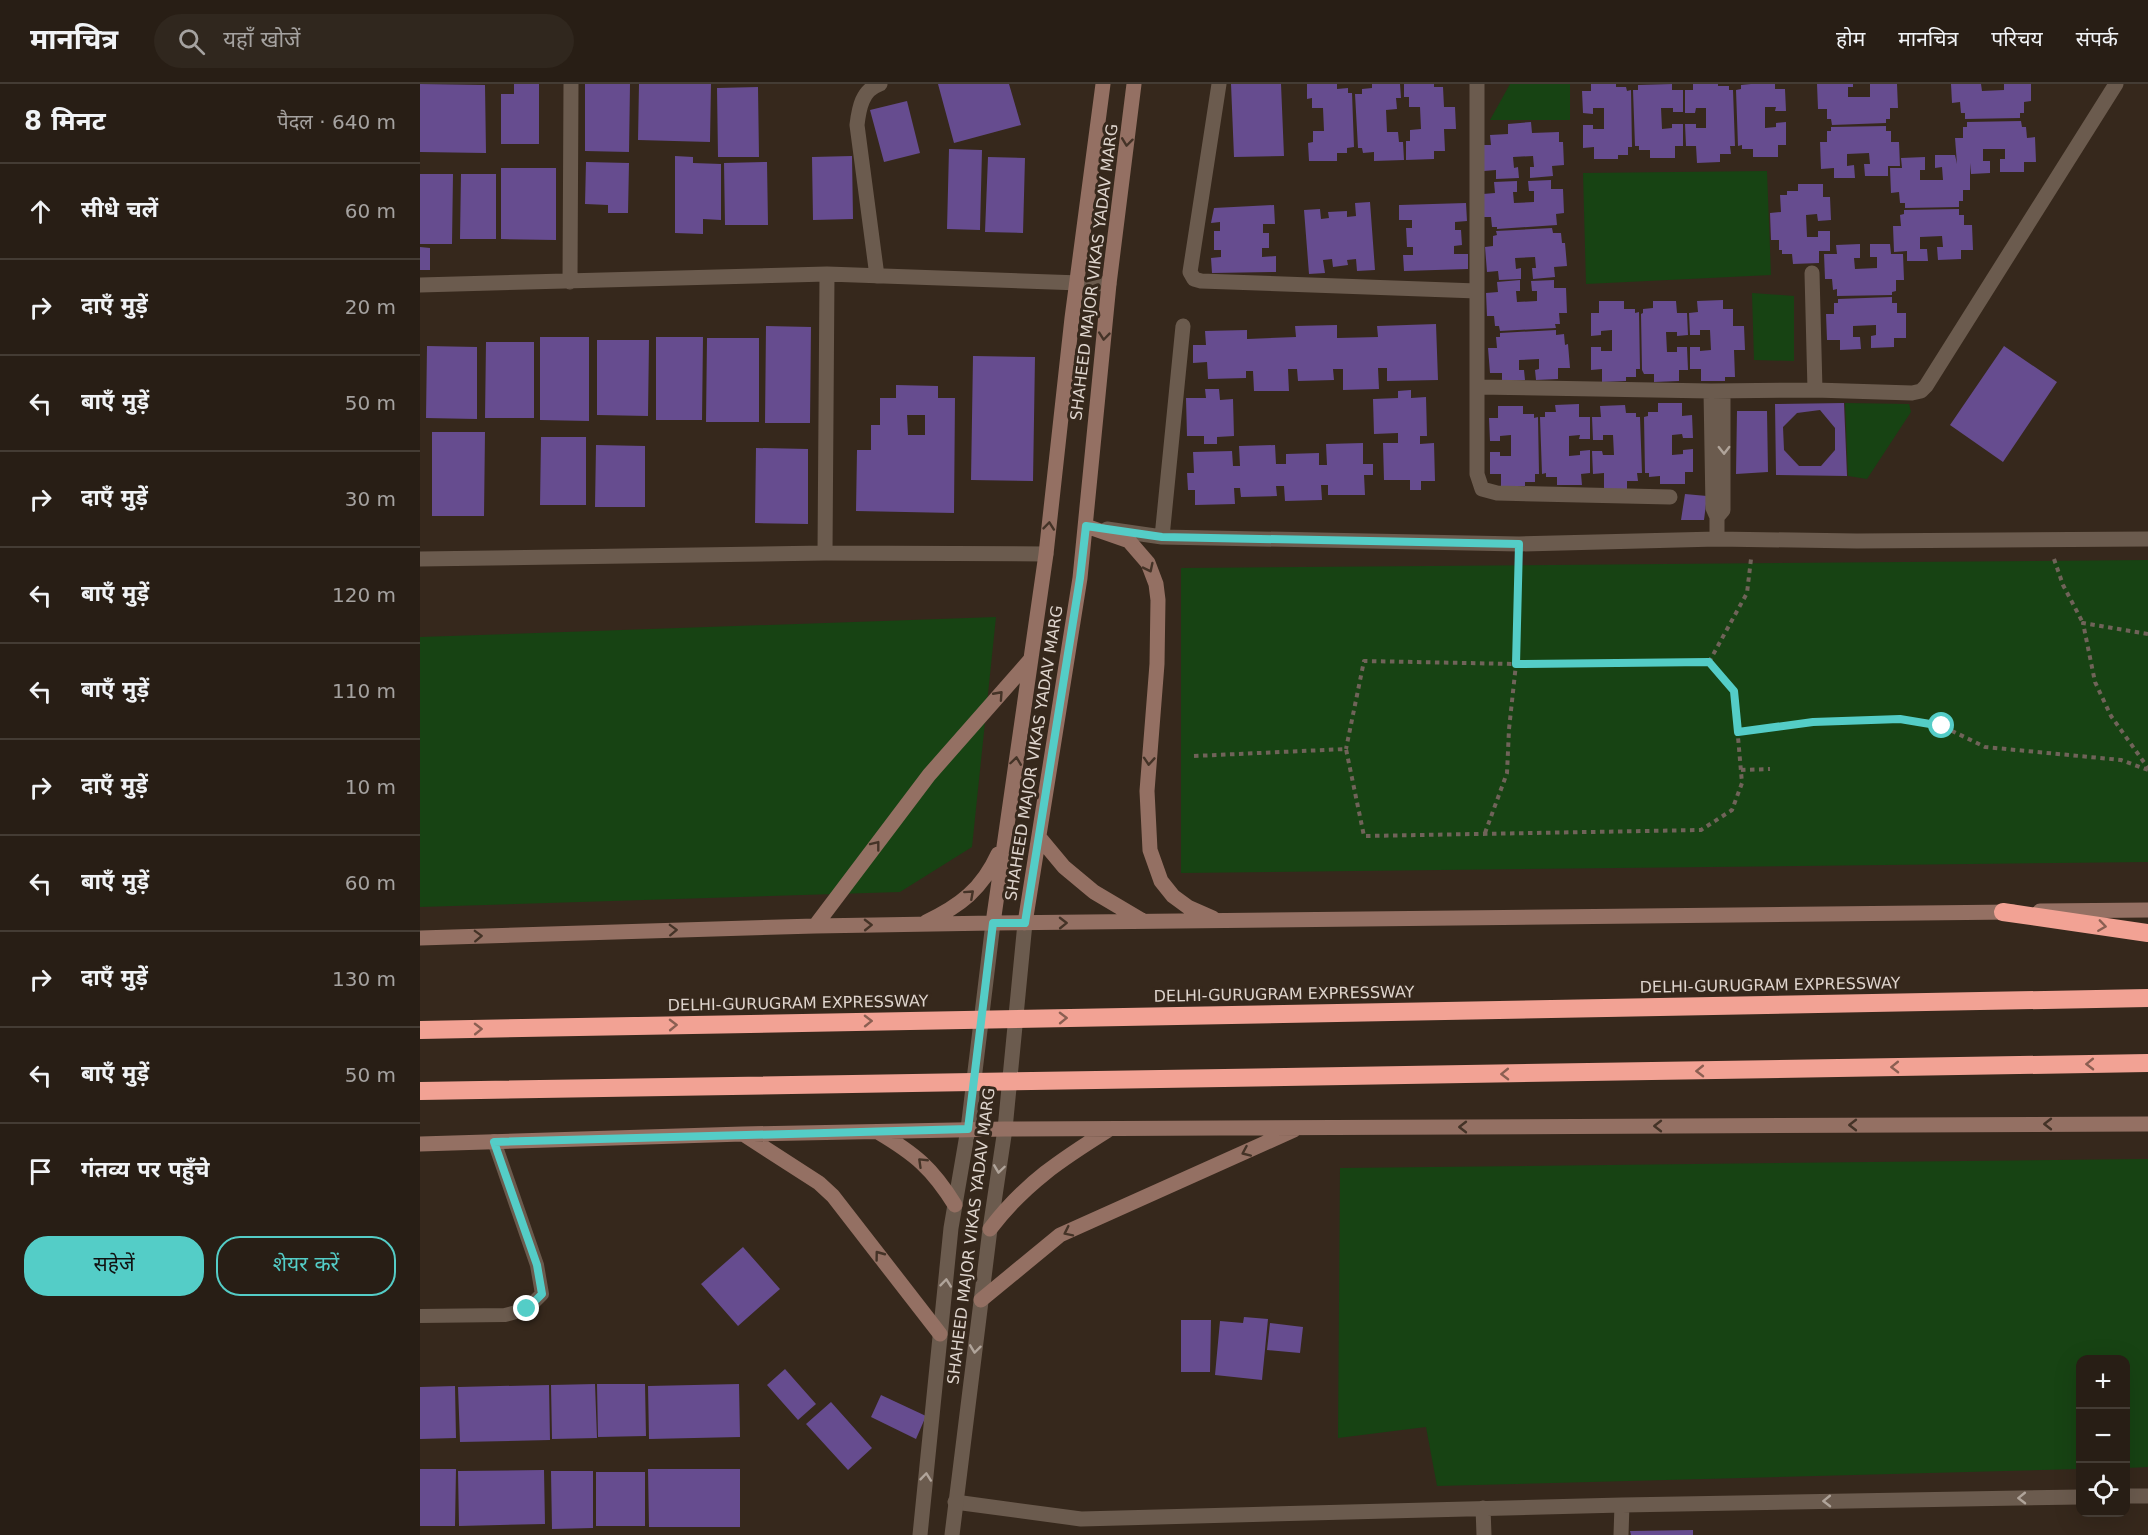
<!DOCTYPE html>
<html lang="hi">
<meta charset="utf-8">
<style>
body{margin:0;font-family:"DejaVu Sans","Noto Sans Devanagari",sans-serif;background:#30271e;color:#f1f3f6}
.controls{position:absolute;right:18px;bottom:18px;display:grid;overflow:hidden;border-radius:12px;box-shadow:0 6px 24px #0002}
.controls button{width:54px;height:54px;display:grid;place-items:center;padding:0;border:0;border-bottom:2px solid #443c34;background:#281e15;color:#f1f3f6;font:30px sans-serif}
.stop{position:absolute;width:18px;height:18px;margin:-14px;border:4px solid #54cdc7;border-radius:50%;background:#fff}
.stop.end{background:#54cdc7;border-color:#fff;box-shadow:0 2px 6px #0008}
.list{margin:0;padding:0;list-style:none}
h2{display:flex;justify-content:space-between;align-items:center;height:78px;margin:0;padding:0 24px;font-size:26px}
h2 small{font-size:20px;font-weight:400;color:#a5a2a0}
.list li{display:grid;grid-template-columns:39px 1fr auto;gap:18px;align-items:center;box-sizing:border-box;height:96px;padding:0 24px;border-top:2px solid #443c34}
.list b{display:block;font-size:22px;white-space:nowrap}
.list em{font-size:20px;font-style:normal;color:#a5a2a0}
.actions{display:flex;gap:12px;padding:18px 24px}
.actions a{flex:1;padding:14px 0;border:2px solid #54cdc7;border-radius:24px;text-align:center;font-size:21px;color:#54cdc7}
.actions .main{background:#54cdc7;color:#111}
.icon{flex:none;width:33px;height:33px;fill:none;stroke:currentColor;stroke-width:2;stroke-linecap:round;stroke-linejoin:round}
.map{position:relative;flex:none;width:1728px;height:1451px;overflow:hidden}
header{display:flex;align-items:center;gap:36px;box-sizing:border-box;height:84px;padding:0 30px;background:#281e15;border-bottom:2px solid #443c34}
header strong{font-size:28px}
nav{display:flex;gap:33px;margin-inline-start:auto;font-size:21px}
.search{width:420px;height:54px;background:#30271e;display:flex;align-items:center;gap:15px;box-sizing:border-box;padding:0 21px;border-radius:33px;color:#a5a2a0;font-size:22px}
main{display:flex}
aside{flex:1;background:#281e15}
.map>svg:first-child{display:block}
.green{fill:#174313}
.building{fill:#664c8f;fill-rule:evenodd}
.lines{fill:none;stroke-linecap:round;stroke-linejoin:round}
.path{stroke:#706359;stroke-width:4;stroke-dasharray:4.5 4.5;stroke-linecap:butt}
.service{stroke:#6b5b4e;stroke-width:14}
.minor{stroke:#6b5b4e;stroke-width:15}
.tertiary{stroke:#6b5b4e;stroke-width:15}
.secondary{stroke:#947063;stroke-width:15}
.motorway{stroke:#f2a294;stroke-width:18}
.oneway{stroke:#443327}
.oneway2{stroke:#b0a49a}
.oneway3{stroke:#8b5f52}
.route{stroke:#54cdc7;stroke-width:8}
.labels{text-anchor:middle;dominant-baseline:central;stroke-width:6;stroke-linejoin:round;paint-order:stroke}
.street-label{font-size:16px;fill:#ded4cd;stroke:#36281c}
</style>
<header>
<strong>मानचित्र</strong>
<div class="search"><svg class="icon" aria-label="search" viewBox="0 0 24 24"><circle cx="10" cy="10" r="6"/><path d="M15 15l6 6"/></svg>यहाँ खोजें</div>
<nav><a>होम</a><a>मानचित्र</a><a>परिचय</a><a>संपर्क</a></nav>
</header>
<main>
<aside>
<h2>8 मिनट<small>पैदल · 640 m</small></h2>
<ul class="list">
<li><svg class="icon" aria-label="ahead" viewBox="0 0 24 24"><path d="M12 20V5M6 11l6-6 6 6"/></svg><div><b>सीधे चलें</b></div><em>60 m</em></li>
<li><svg class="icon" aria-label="right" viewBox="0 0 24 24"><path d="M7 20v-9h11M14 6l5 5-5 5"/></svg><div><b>दाएँ मुड़ें</b></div><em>20 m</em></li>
<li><svg class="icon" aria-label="left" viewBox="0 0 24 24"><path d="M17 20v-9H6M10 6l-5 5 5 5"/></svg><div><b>बाएँ मुड़ें</b></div><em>50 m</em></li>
<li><svg class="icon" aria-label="right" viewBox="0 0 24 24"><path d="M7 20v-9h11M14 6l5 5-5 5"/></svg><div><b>दाएँ मुड़ें</b></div><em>30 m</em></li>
<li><svg class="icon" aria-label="left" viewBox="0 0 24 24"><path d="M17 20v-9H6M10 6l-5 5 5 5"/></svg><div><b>बाएँ मुड़ें</b></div><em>120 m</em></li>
<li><svg class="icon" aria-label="left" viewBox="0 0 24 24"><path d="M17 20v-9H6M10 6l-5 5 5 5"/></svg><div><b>बाएँ मुड़ें</b></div><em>110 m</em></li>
<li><svg class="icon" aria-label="right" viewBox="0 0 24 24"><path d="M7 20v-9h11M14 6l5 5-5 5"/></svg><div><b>दाएँ मुड़ें</b></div><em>10 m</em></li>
<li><svg class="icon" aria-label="left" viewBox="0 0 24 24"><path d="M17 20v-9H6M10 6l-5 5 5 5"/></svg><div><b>बाएँ मुड़ें</b></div><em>60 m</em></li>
<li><svg class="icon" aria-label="right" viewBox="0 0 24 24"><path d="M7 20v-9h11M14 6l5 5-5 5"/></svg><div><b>दाएँ मुड़ें</b></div><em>130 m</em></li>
<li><svg class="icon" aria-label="left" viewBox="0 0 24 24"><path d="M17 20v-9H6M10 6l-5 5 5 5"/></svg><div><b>बाएँ मुड़ें</b></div><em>50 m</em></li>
<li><svg class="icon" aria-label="arrive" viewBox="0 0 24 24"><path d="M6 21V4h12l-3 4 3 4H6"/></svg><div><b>गंतव्य पर पहुँचे</b></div></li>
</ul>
<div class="actions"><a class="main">सहेजें</a><a>शेयर करें</a></div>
</aside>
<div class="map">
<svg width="1728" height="1451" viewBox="0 0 1728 1451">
<rect width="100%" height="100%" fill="#36281c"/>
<path class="green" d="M1090,0H1150V36H1070Z
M1347,87L1351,191L1166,200L1163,89Z
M1332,209L1374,212V277L1334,276Z
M1425,319L1489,320L1491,328L1447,395L1428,392Z
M1728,476V778L761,789V484Z
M576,533L552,763L480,808L0,823V553Z
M1728,1075V1383L1706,1384V1276H1660V1385L1017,1402L1006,1343L918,1354L920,1084Z"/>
<path class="building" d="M0,0L65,1L66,69L0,68Z
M94,0H119V60H81V10H94Z
M165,0H210L209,68L165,67Z
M219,0H291L290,58L218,56Z
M518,0H589L601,41L534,59Z
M811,0H861L864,72L814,73Z
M887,0H917V5L928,4V9H932L934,63L927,64V69H917V77H889L888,59L893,58V47H904L903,24H892V14L887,15Z
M952,0H980L981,14H976L977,25L966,26L967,48H978L979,58H983L984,76L954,77V68L943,69L942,64H938L935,10H942V5L952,4Z
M984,0H1014V3H1023L1024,23H1035L1036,45H1024L1025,67H1014V75L986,76V57H990V46L1001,45L1000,23H989V13H984Z
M1171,0H1196V3H1206L1207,7L1211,6L1212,63H1208V71H1198V75H1174V63L1163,64V41H1173V45H1184V24H1173V30L1163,29L1162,7H1171Z
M1252,0V6H1263V28H1253V24H1241L1242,45L1252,44V40H1263V62H1255V74H1230V66H1219V62H1215L1213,6H1218V1Z
M1273,0H1298V2H1309V6H1313L1315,62H1310L1311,70H1300V78L1277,79L1276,62H1266L1265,40H1276V44H1286V24H1276L1275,29H1265V6H1273Z
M1331,0H1355V5H1365L1366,27H1355L1356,23H1345V44L1356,43V39L1366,38V61H1358V73H1333V65H1322V61L1318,62L1316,6L1321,5V1Z
M1397,0H1433V3H1428V13H1450V0H1477L1478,24H1470V35H1466V39L1412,41L1411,35H1407V25H1398Z
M1531,0H1561L1562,7L1584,6V0H1611V17L1604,18V29H1600V34L1545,35V29H1541L1540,18L1532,19Z
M338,3L339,73H298L297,4Z
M487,17L500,69L464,78L450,26Z
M1601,37L1602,43H1606L1607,54L1615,53L1616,78H1604V88H1580V75H1585V65H1563V77H1570V89L1551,90L1550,79V106H1543V117H1539V123L1485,124V119H1480L1479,108L1471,109L1470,84H1482L1481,74L1505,73V86H1500V96H1523L1522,83L1515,84V71H1535L1537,80L1535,54H1543V43H1547V38Z
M1111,38L1112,49L1139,48V58H1143L1144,81L1132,82L1133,92L1110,94V83H1114L1113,72L1093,73L1094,84L1098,83L1099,94L1076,95V86L1064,87L1063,61H1071L1070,51L1088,50V40Z
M1466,42V47H1471V58H1479L1480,82H1468V92H1445L1444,80H1450L1449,69L1427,70V82L1434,81L1435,94H1414V84L1401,85L1400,58H1407V47H1411V43Z
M529,65L562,66L560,146L527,145Z
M255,72L273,73V79L301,80V136L283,135V150L255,149Z
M432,72L433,135L393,136L392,73Z
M568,73L605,74L603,149L565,148Z
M166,78L209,79L208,129H188V121L165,120Z
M347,78L348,141H305L304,79Z
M81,84H136V156L81,155Z
M0,90H33L32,160H0Z
M41,90H76V155H40Z
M1131,96V105H1143L1144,129L1136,130L1137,141L1077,145V143H1072L1071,133H1064L1063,110L1075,109L1074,98L1097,97V108H1093L1094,119L1114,118V107H1109L1108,97Z
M1378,100H1403V113H1410L1411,136L1398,137L1397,130L1386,131L1387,153H1398V147H1410V167H1399V179L1373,180L1372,170H1362V166H1359V156H1351L1350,129L1361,128L1360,111H1367V107H1378Z
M950,118L955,186L937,187L936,175L927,176L928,181L913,183L912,175L903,176L905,189L889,190L884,126L900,125L901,135L909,134L908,128L927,127V133L936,132L935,119Z
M1046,119L1047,137L1035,138V146H1041L1042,161L1034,162V170H1048V185L984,187L983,171H993V163H987L986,144H992V136H979V121Z
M854,121L855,140H843V149H849V164H842V173L856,172V188L792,189L791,174L801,173V166H794V147H800V138L791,139L794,124Z
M1539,125V131H1544V141H1552L1553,166H1541V175L1518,176L1517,163H1523L1522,152L1500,153V165H1507L1508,177H1487V167L1474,168L1473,142H1481L1480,131L1484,130V126Z
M1132,144L1133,149H1141L1142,159H1145L1147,182L1134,183L1135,193L1113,195L1112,184H1116L1115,173L1095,174L1096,185L1101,184V195L1079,196L1078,187L1067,188L1065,163L1073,162V152L1077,151L1076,147Z
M1440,160V174H1434L1435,185L1457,184V173H1450V160H1470L1471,170H1483L1484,196H1476V207L1472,208V211L1417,212V205L1413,206L1412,195H1405L1404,170H1417L1416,161Z
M0,163L10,164V186H0Z
M1100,196V207H1096L1097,218L1117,217V207H1112L1111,197L1134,196V204H1146L1147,229H1139L1140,240H1135L1136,244L1080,247L1079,242H1075L1074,232H1067L1066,209L1078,208L1077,198Z
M1472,213V219H1477V229H1486V254H1474V263L1451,264V252L1456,251V241L1433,242V253H1440L1441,265L1420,266V256H1407L1406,230H1414V219H1418V215Z
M1303,216V225H1313V242H1324L1325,266H1314L1315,293H1305V297H1281V285H1270V263H1280V267L1291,266L1290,246H1280V251H1270L1269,229L1278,228L1277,217Z
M1179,217H1204V225H1215V229L1219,228L1220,285H1216V293H1206V297L1182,298V285L1171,286V263H1181V267H1192V246L1181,247V251L1171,252V229H1179Z
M1233,217H1256L1257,229H1267L1268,251L1257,252V248H1246L1247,268H1257V263H1267L1268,286H1259V297L1234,298V290H1224L1222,286L1221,230L1223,229V225L1233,224Z
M1016,240L1018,296L967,297V284H958L959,305L923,306V285H913L914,296L878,297L877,285H868L869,307H834L833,287H826V294L788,295L787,278L773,279V261H786L785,247L827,246V255L876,253L875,242L917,241V254L958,253L957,242Z
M346,242L391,243L390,339H345Z
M1136,246V251L1144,250L1145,261L1148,260L1150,284H1138V295L1116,296L1115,286L1119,285V275L1099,276V286H1104L1105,296L1082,297V289H1070L1068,264H1077L1076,253H1080V249Z
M120,253H169V337L120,336Z
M236,253H283L282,336H236Z
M287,254H339V338H286Z
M177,256H229L228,332L177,331Z
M66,258H114V334H65Z
M7,262L57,263V335L6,334Z
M1584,262L1637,298L1583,378L1530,341Z
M553,272L615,273L613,397L551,396Z
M476,301L518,302V314H535L534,429L436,427L437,366H451V341H460V314H476ZM487,331H505V351H488Z
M785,305H799L800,316L813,315L814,352L797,353V360H784V352H767L766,314H786Z
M991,306V314L1006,313L1007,352H1000V360L1014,359L1015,397H1001V406H990V396H964L963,359H978V349L954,350L953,315L978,314V307Z
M1238,319H1262V332L1272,331L1273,354H1263L1262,350L1252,351V371L1263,370V366L1273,365V388H1265V400H1240V392L1229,393V389H1225L1224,333L1228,332V328H1238Z
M1424,319L1427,392L1356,391L1355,320ZM1400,326L1415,344V366L1401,382H1379L1364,366L1363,343L1377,329Z
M1159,320V333H1170V355H1159L1160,351L1149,352V372L1160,371V367L1170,366V389L1161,390L1162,401H1137V393H1126V389L1122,390L1120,333H1125V328H1136L1135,321Z
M1205,321L1206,329H1216V333H1220L1222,389H1217L1218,397H1207V405L1184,406V389L1173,390L1172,367H1182L1183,371H1194L1193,351H1183V356H1173L1172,333H1181L1180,322Z
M1078,322H1103V330H1114V334L1118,333L1119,390H1115V398H1105V402L1081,403V390H1070V368H1080V372H1091V351L1080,352V357H1070L1069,334H1078Z
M1317,327H1347L1348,388L1316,390Z
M12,348H65L64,432H12Z
M121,353H166V421H120Z
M943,359V380H953V391H944L945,411H908V401H901L902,416L865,417L864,402H856L857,412L821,413L820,404H814L815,420L775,421V406H768L767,389H774L773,368L812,367L813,382H820L819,362L855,361L856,380H866V370L899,369V381H907L906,360Z
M176,361L225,362V423H175Z
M336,364L388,365V440L335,439Z
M1265,410L1287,412L1284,436H1261Z
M323,1163L360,1205L318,1242L281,1200Z
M824,1233L848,1235L842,1296L795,1291L800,1237L823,1239Z
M761,1236H791L790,1288H761Z
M850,1239L883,1243L880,1269L847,1266Z
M365,1285L396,1320L378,1336L347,1301Z
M175,1300L177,1354L132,1355L131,1301Z
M177,1300H225L226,1352L178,1353Z
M319,1300L320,1353L229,1355L228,1302Z
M129,1301L130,1356L40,1358L38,1303Z
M35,1302L36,1354L0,1355V1303Z
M461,1311L506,1332L496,1355L451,1333Z
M411,1318L452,1364L428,1386L386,1340Z
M0,1385H36L35,1442H0Z
M228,1385H320V1443H229Z
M124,1386L125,1440L39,1442L38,1387Z
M131,1387H173V1444L132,1445Z
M176,1388H225V1442H176Z
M1273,1446V1451H1211L1210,1447Z"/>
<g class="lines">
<path class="path" d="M1634,475L1643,501L1663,539
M1728,550L1663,539L1675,598L1691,632L1728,684
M1289,578L1327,509L1331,475
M1318,648L1393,638L1480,635L1522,642L1565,663L1701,676L1728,686
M774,672L926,665L944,752L1281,746L1312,726L1322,699L1314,607L1289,578L1096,580L944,577L926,665
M1321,686L1350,685
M1065,749L1087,689L1089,645L1096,580L1098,479"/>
<path class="service" d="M0,1232L85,1231L107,1225L122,1210L117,1181L74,1057"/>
<path class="minor" d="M799,0L770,188L774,195L781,197L1057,207
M1057,0V303L1291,307L1395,306L1492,309L1501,307L1506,302L1696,0
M1392,189L1395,306
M457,192L437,41C439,24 442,6 460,0
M150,198L151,0
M0,201L407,190L689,200
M1057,303V390L1062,405L1077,409L1250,413
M1291,307L1293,424L1297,433V455
M1297,433L1303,426V307
M687,445L742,453L1099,460L1297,455L1437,457L1728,455
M742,453L763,242
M405,469L407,190
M0,475L405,469L626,470
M1706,1412H1728
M535,1418L661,1435L1202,1421L1660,1413
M1063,1424L1064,1451
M1201,1451L1202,1421"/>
<path class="tertiary" d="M500,1451L531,1144L548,1045L573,839
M532,1451L570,1145L585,1045L605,839"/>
<path class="secondary" d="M666,442L709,457L728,479L736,500L738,516L737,580L727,707L730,766L741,797L753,812L768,823L793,834
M619,753L644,783L674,808L723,837
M1620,827L1728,826
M506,838C540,822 562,805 578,770
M573,839L626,470L652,234L683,0
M605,839L660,494L689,200L714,0
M395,842L509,691L611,575
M0,854L395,842L573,839L1593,828
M458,1048C495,1070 512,1084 535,1121
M323,1050L399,1099L413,1112L520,1250
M0,1060L323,1050L585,1045L1728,1040
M570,1145C605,1099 642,1075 690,1045
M561,1216L640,1151L874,1046"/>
<path class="motorway" d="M1583,828L1728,849
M0,946L1728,914
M0,1007L1728,979"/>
</g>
<defs><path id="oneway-chevron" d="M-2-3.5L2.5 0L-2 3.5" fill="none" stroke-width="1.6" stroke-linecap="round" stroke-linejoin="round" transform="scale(1.5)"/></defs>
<g class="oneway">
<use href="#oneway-chevron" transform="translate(707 58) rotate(97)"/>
<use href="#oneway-chevron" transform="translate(684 252) rotate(96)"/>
<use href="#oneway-chevron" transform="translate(629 442) rotate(-84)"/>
<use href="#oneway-chevron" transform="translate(729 484) rotate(64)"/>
<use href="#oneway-chevron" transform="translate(579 611) rotate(-48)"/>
<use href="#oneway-chevron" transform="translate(596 677) rotate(-82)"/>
<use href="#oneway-chevron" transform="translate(729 677) rotate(94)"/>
<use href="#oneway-chevron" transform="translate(456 761) rotate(-52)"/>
<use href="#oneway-chevron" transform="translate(550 810) rotate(-42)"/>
<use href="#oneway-chevron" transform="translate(643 839) rotate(-1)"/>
<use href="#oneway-chevron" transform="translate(448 841) rotate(-1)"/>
<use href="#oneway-chevron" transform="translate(253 846) rotate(-2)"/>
<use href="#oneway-chevron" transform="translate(58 852) rotate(-2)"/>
<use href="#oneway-chevron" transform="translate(1628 1040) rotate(180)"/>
<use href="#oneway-chevron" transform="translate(1433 1041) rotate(180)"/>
<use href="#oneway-chevron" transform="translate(1238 1042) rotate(180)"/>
<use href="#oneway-chevron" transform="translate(1043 1043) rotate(180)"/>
<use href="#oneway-chevron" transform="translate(826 1068) rotate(156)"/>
<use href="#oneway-chevron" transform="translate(502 1078) rotate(-136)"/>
<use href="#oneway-chevron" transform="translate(648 1148) rotate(154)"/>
<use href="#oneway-chevron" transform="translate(459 1171) rotate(-127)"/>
</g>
<g class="oneway2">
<use href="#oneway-chevron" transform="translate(1304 366) rotate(89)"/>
<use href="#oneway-chevron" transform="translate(579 1085) rotate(98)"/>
<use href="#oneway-chevron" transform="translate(526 1199) rotate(-84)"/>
<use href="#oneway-chevron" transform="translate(555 1265) rotate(97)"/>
<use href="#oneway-chevron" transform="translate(506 1393) rotate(-84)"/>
<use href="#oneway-chevron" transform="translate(1602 1414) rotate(179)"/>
<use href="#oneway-chevron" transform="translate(1407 1417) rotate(179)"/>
</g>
<g class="oneway3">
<use href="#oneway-chevron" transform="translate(1682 842) rotate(8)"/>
<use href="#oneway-chevron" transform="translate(643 934) rotate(-1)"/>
<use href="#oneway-chevron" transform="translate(448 937) rotate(-1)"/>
<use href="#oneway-chevron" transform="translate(253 941) rotate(-1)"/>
<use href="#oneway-chevron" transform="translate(58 945) rotate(-1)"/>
<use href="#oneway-chevron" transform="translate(1670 980) rotate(179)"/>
<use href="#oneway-chevron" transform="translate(1475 983) rotate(179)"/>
<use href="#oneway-chevron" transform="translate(1280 987) rotate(179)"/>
<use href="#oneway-chevron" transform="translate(1085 990) rotate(179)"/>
</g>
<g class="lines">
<path class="route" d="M107,1225L122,1210L117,1181L74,1058L548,1045L573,839H605L660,494L666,442L742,453L1099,460L1096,580L1289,578L1314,607L1318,648L1393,638L1480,635L1522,642"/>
</g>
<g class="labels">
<g class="street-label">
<text transform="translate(674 188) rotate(-83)">SHAHEED MAJOR VIKAS YADAV MARG</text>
<text transform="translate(614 669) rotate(-81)">SHAHEED MAJOR VIKAS YADAV MARG</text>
<text transform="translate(1350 901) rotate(-1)">DELHI-GURUGRAM EXPRESSWAY</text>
<text transform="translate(864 910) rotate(-1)">DELHI-GURUGRAM EXPRESSWAY</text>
<text transform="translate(378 919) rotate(-1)">DELHI-GURUGRAM EXPRESSWAY</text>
<text transform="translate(551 1152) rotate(-83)">SHAHEED MAJOR VIKAS YADAV MARG</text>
</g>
</g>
</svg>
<div class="controls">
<button>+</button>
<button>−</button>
<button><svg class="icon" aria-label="locate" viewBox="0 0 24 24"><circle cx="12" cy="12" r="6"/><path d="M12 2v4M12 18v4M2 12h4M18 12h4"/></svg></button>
</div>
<div class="stop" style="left:1522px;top:642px"></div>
<div class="stop end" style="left:107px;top:1225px"></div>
</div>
</main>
